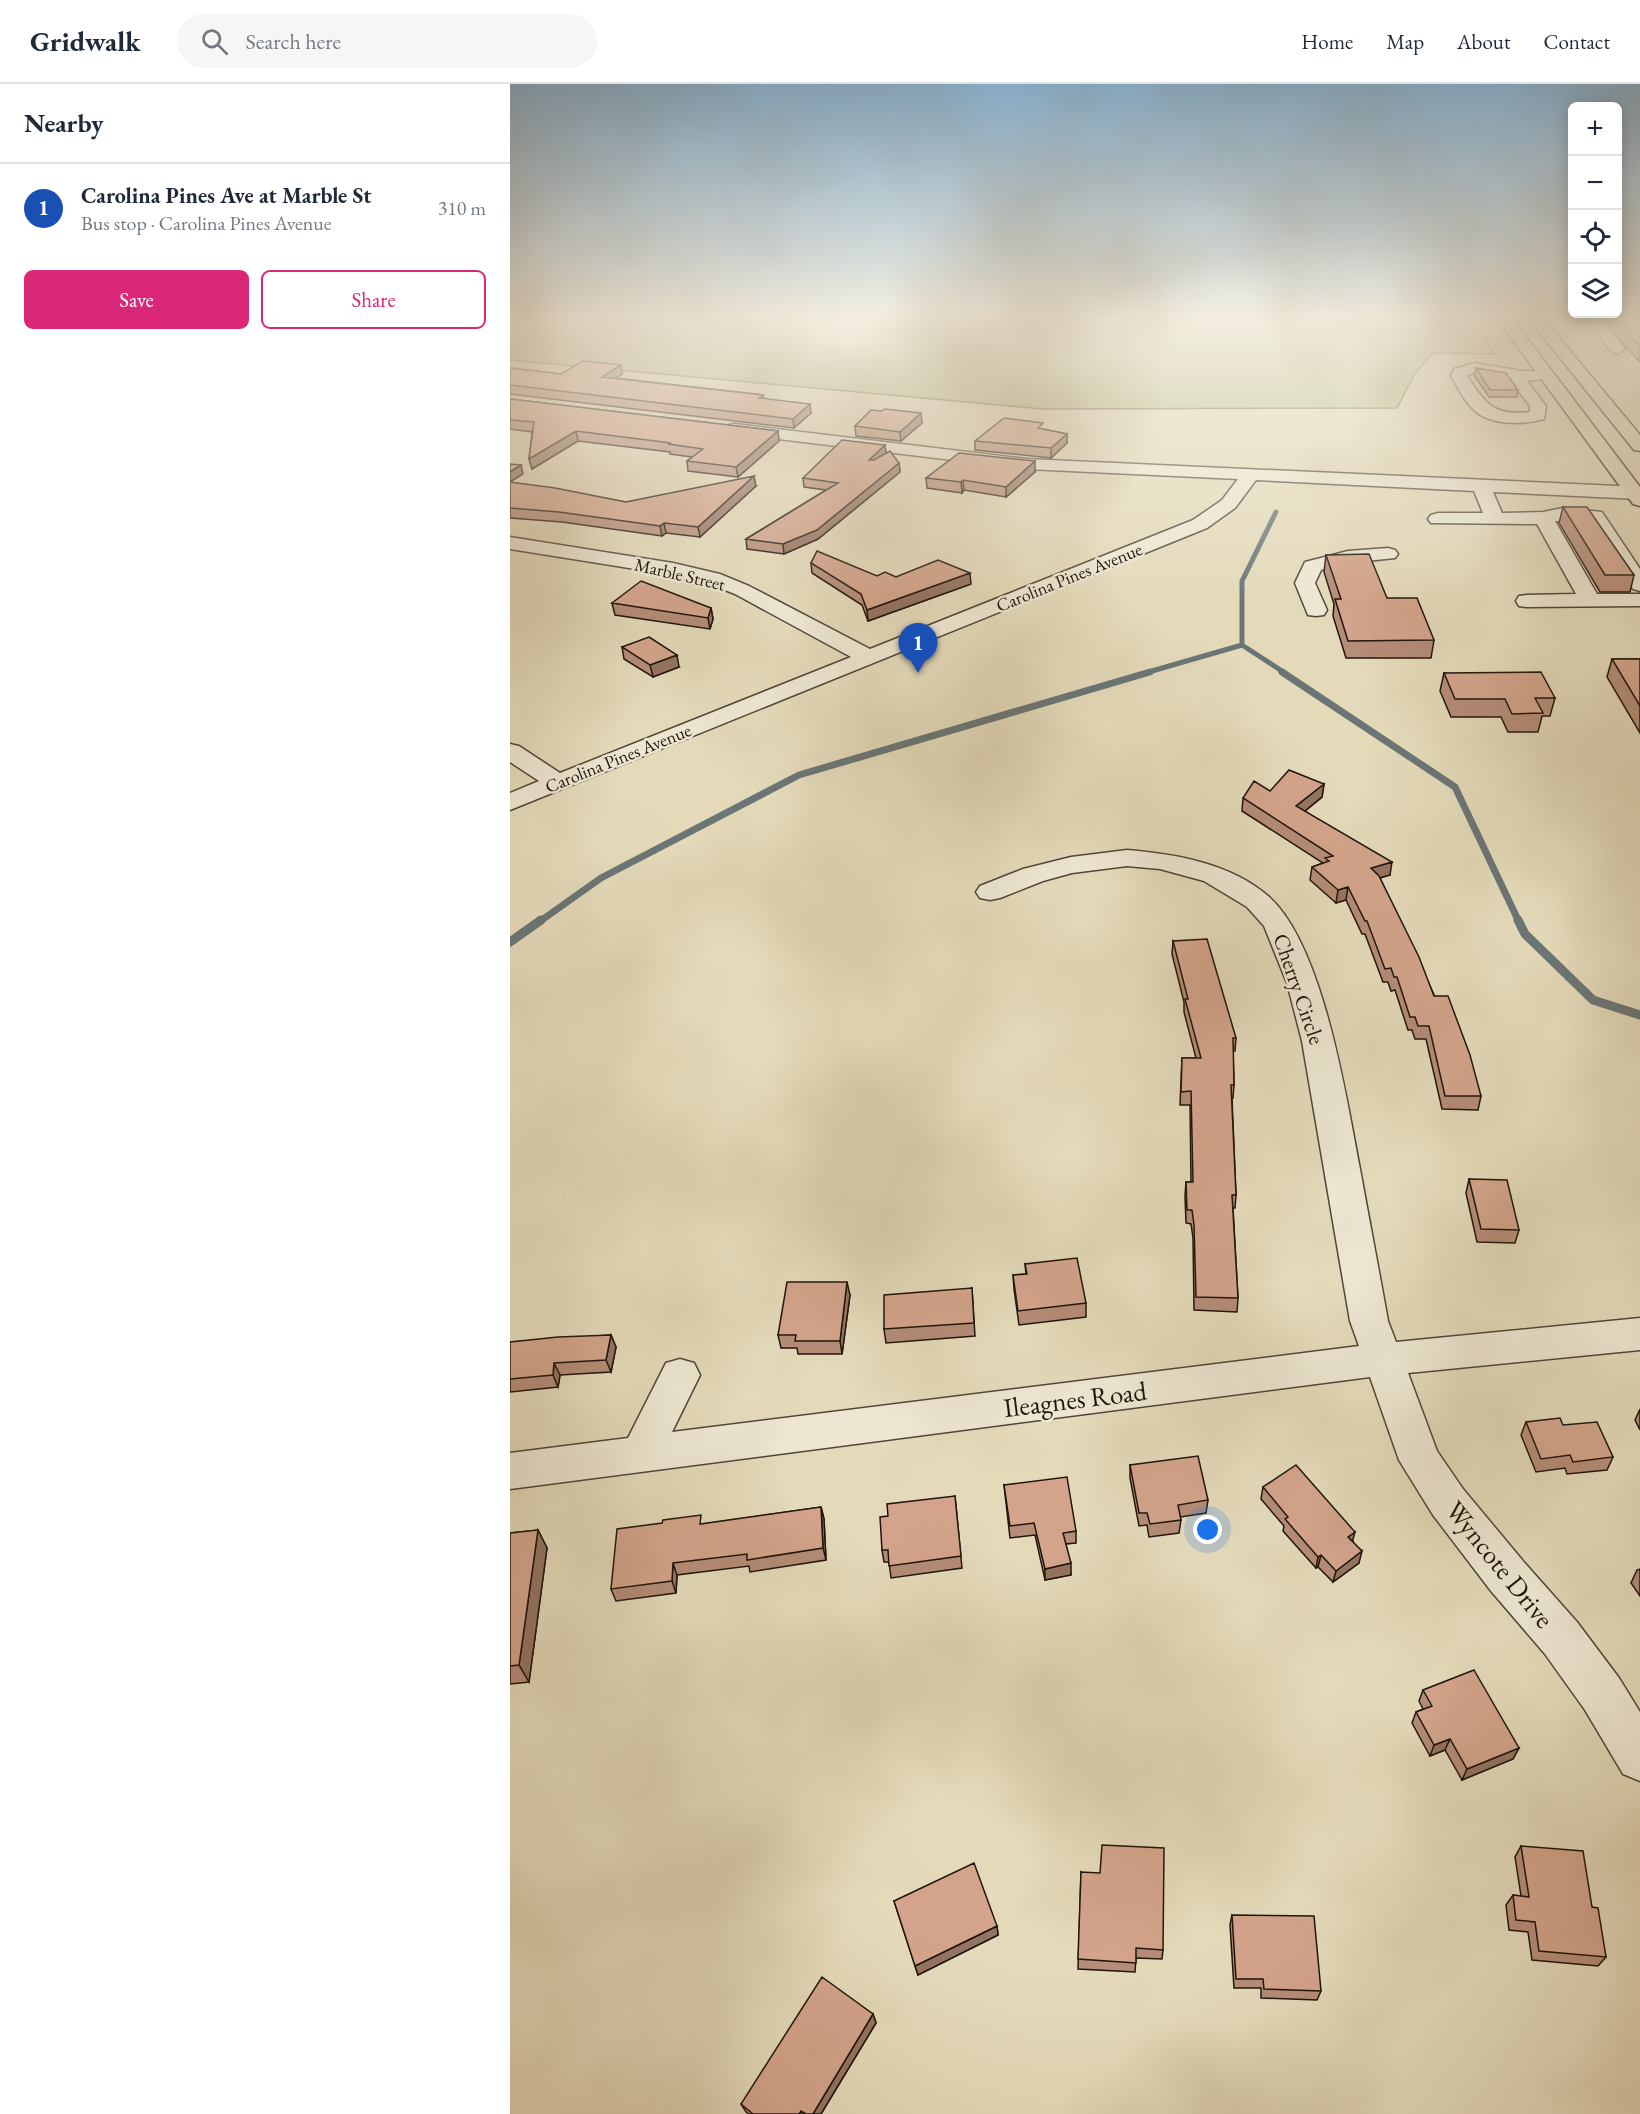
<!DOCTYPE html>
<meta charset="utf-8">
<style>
body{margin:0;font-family:"EB Garamond",serif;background:#f6f6f7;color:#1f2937}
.controls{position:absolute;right:18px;top:18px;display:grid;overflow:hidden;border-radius:9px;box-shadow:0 3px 15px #0003}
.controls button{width:54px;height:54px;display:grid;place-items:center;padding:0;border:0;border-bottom:2px solid #e0e1e3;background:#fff;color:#1f2937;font:30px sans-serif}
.you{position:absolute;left:698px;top:1446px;width:21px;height:21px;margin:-15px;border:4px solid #fff;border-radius:50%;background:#1a73e8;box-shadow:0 0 0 9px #1a73e833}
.badge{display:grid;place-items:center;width:39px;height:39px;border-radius:50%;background:#db2777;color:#fff;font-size:20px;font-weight:700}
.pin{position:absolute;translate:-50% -50px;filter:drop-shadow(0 2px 3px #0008)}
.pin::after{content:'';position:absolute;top:32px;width:21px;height:18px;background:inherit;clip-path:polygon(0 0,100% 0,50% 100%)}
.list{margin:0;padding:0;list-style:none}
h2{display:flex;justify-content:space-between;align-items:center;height:78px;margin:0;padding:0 24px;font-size:26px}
h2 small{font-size:20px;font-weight:400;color:#747a83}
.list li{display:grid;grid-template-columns:39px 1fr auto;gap:18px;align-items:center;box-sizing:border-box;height:90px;padding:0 24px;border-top:2px solid #e0e1e3}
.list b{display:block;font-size:22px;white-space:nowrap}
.list p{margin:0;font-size:20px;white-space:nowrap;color:#747a83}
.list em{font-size:20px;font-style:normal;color:#747a83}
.actions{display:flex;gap:12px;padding:18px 24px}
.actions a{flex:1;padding:14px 0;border:2px solid #db2777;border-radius:9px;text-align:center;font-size:21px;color:#db2777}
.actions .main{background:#db2777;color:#fff}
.icon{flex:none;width:33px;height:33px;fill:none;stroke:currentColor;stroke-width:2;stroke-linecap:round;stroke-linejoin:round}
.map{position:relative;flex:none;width:1130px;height:2030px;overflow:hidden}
header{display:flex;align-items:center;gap:36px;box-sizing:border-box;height:84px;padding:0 30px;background:#fff;border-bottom:2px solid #e0e1e3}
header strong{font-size:28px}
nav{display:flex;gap:33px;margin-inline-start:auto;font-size:21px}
.search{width:420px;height:54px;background:#f6f6f7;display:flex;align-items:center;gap:15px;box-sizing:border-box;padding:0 21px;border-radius:33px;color:#747a83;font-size:22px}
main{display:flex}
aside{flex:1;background:#fff}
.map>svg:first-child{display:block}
.green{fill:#bbbd8b;stroke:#6d694c;stroke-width:1.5}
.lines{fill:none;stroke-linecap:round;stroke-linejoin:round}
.stream-far2{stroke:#6a7676;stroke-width:5}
.stream-far1{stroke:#6a7676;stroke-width:7}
.stream{stroke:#6a7676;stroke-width:9}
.minor-casing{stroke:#504638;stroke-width:3}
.highway-casing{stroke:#1f150c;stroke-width:3}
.minor{fill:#ede7d2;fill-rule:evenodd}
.highway{fill:#e4daba;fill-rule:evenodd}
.wall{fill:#b58d78;stroke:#1f150c;stroke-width:1.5}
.shaded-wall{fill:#947361;stroke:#1f150c;stroke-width:1.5}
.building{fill:#d3a48b;stroke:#1f150c;stroke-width:1.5}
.labels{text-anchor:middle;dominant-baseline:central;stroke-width:5;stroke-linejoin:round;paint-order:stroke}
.far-street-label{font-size:18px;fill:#1f150c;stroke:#ede7d2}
.street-label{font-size:22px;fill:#1f150c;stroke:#ede7d2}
.near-street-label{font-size:27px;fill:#1f150c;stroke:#ede7d2}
</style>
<header>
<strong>Gridwalk</strong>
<div class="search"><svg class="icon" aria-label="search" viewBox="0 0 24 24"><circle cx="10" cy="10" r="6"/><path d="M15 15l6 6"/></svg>Search here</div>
<nav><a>Home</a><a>Map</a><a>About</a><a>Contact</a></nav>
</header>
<main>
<aside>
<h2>Nearby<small></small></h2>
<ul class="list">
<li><span class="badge" style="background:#1a4fb4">1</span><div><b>Carolina Pines Ave at Marble St</b><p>Bus stop · Carolina Pines Avenue</p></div><em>310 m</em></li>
</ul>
<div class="actions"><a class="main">Save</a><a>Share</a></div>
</aside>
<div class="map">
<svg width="1130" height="2030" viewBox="0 0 1130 2030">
<rect width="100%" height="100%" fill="#e4daba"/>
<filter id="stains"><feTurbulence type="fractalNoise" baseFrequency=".00333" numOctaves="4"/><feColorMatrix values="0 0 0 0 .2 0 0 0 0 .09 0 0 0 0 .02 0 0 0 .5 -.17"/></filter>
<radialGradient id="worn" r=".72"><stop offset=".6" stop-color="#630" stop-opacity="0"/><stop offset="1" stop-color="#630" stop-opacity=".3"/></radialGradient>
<path class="green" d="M0,233H961L985,270L923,269L905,289L887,324L532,325L0,276Z"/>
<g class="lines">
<path class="stream-far2" d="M732,561L775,589
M732,561V497L766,428
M635,589L732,561"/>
<path class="stream-far1" d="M772,588L945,703L1009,838
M29,838L91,794L289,691L640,588"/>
<path class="stream" d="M1008,836L1015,850L1083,916L1130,931
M0,858L31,836"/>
<g class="minor-casing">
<path id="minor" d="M1079,234H1130V242H1096L1115,265L1107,270L1102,268L1079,240L1077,237Z
M965,279L1012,287L1042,288L1044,291L1042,294L1017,297L1036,322L1034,335C1012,341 978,342 962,324C953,315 948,303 941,292L944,285ZM965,288L998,294L1020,322V328C983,332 976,320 957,292Z
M225,340L517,375L1130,403V415L983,408L992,429L1033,428L1053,424L1092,428L1130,485V507L1123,505L1079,437H1045L1087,510H1130V522L1017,523L1009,522L1006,517L1009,512L1017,511L1066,510L1027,440L921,439L918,435L921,431L928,429H973L964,407L746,396L725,424L697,444L0,726V709L29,697L0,678V660L9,662L50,689L341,573L225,510L197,499L163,491L0,465V453L163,479L210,490L239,502L360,565L683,436L712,416L728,395L517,385L219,349L216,345L219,341Z
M878,464L885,466L888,470L885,474L838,479L811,486L805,499L817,526L814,531L806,532L798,531L785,499L795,478L838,467Z
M617,766C665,770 720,779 758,812C813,860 836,1012 850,1085C859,1135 869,1186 878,1237L886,1258L1130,1234V1266L898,1289L927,1367L953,1405L1013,1477L1067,1538L1109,1594L1130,1628V1697L1113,1690L1075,1626L1035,1570L981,1507L923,1431L889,1376L860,1293L0,1405V1369L118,1354L156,1279L170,1275L184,1279L190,1291L162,1348L849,1262L840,1237L792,957L777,899L754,842L737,823L694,797L650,785L617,782L562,789L533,797L490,814L480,816L470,814L466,808L470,802L513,785L561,773Z"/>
</g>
<g class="highway-casing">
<path id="highway" d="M986,233H1001L1130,403V422L1123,420Z
M1017,233H1032L1130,351V367L1124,366Z"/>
</g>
<use href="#minor" class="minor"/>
<use href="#highway" class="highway"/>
</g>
<path class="wall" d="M1103,233H1130V278L1117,264L1101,244Z
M0,284L51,290H112L106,294L253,311L254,314L301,329L284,344L0,310Z
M966,284L1008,306L1007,313H979L964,291Z
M0,315L268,347L269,357L228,393L178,387L177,377L182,373L160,370V368L68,357L22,385L19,375L22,348L0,345Z
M372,327L412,339L391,357L346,352L345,342Z
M533,345L557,350V359L541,374L465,366V357Z
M375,361L376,369L389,379L390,388L308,455L274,470L237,465L236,455L316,406L294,403L293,394Z
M525,388L496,413L454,406L452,409L417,404L416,394Z
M0,399L116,418L246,402L190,453L156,449L152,452L52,438L0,434Z
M1053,423L1124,491L1120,508H1090L1049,439Z
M816,471L877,514L924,556L921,574H836L823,532L824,520L814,488Z
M301,479L367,492L461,500L358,537L352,521L302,489Z
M102,519L201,524L203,535L200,545L105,531Z
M112,563L169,583L143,593L114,575Z
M1102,575H1130V649L1097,593Z
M934,589L1045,614L1040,632H1032L1028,648H998L991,633H941L930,607Z
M814,700L812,713L795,727L880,791L870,794L971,1012L968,1026L932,1025L916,955H905L902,946H898L885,906L881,907L878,898H873L855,850H852L836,816L826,819L800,796L802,783L813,779L732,727L733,714L760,707Z
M663,857L726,954L725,967H723L724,1001L723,1014H722L726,1111L725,1124H723L728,1214L727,1228L684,1226L683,1154L681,1140L676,1139L675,1112L676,1098H681L680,1021H670L672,974H686L674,928V918L662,870Z
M959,1095L1009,1146L1005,1159L967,1158L956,1109Z
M515,1180L576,1219V1233L509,1241L504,1205L503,1191L516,1190Z
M462,1204L465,1252L376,1259L374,1245Z
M340,1211L332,1270H288L287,1264H271L268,1251Z
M101,1251L106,1263L101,1288L50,1291L48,1303L0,1308V1258Z
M1130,1325V1346L1125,1336Z
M1016,1338L1053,1341L1103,1373L1097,1386L1057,1390L1055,1384L1026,1388L1011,1351Z
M620,1381L698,1416L696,1429L670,1433L671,1436L669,1449L639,1453L637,1441L629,1442L620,1394Z
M494,1401L566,1447V1459L556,1460L561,1491L535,1496L525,1451L500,1454Z
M753,1403L843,1457L849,1479L823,1498L808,1483L806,1484L773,1447L774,1442L751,1415Z
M445,1412L452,1484L381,1494L379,1478H374L372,1466L378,1432Z
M311,1423L314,1435L316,1476L240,1488L239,1482L167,1491L166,1509L106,1517L101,1505L194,1440Z
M28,1446L37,1464L19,1598L0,1600V1449Z
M1130,1485V1512L1121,1499L1127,1486Z
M913,1606L1009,1664L1003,1675L952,1696L935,1666L920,1672L902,1639L906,1628L913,1625L909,1617Z
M1011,1762L1082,1823L1096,1873L1088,1882L1022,1876L1018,1848L999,1846L996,1821L1003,1811L1011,1812L1005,1773Z
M571,1788L653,1866L652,1875L626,1874L625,1888L568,1885Z
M384,1817L487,1842L488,1851L408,1891Z
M722,1831L811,1907L807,1916L751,1914V1904H724L720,1841Z
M363,1930L366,1939L311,2030H239L236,2028L231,2020Z"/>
<path class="shaded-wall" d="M111,281L112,290L94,302L92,293Z
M300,320L301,329L284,344L283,335Z
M411,329L412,339L391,357L390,348Z
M66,347L68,357L22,385L19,375Z
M268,347L269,357L228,393L226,383Z
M557,350V359L541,374V364Z
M375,361L376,370L360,385L359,376Z
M525,377V388L496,413V403Z
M389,379L390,388L308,455L274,470L273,460Z
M11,381L13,390L0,398V388Z
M244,392L246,402L190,453L188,443Z
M453,396L454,406L452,409L451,398Z
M154,439L156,449L152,452L150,442Z
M460,489L461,500L358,537L357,526Z
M201,524L203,535L200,545L198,534Z
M167,571L169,583L143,593L140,581Z
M814,700L812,713L785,735L786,722Z
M882,778L880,791L859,797L861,784Z
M838,803L836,816L826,819L828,806Z
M337,1198L340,1211L332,1270L330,1257Z
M101,1251L106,1263L101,1288L96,1276Z
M44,1279L50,1291L48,1303L43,1291Z
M311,1423L314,1435L316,1476L313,1464Z
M28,1446L37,1464L19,1598L9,1581Z
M845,1448L842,1459L838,1453Z
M852,1467L849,1479L823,1498L826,1487Z
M811,1471L808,1483L806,1484L808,1473Z
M163,1479L167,1491L166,1509L162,1497Z
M561,1479V1491L535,1496V1485Z
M940,1655L935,1666L920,1672L924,1661Z
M1009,1664L1003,1675L952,1696L957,1685Z
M487,1842L488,1851L408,1891L405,1882Z
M363,1930L366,1939L311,2030H303Z"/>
<path class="building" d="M1105,233H1130V262L1120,252Z
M73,277L111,281L92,293L253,311L249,314L300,320L283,335L0,301V284L51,290Z
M966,284L996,289L1008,306H980Z
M0,315L268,347L226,383L177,377L193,365L158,360L161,359L66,347L19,375L24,338L0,336Z
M375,325L411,329L390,348L345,342L361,326L372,327Z
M494,334L533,339L528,344L557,350L541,364L465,357Z
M332,356L375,361L359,376H364L380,367L389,379L307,446L273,460L236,455L328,399L293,394Z
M449,369L525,377L496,403L453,396L451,398L416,394Z
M0,380L11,381L0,388Z
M244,392L188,443L154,439L150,442L49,428L0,424V398L45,404L116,418Z
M1053,423H1077L1124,491H1095Z
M307,467L367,492L375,488L386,493L428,476L460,489L357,526L351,510L301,479Z
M859,470L877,514H907L924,556L838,557L825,515H831L816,471Z
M131,497L201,524L198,534L102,519Z
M139,553L167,571L140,581L112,563Z
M1102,575H1130V622Z
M1031,588L1045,614H1025L1033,629L1002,630L995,615H945L934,589Z
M779,686L814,700L786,722L882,778L861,784L869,792L909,873L924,912H938L960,971L971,1012H935L919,942H908L905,933H900L887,893H884L881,884L875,885L857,837H855L838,803L828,806L802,783L819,777L815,774L823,772L733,714L744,697L760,707Z
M697,855L726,954H723L724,1001H721L726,1111H722L728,1214L686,1213L684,1141L682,1126H677L676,1098H683L681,1007L671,1008L672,974H691L675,915H678L663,857Z
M959,1095L997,1096L1009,1146L971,1145Z
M567,1174L576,1219L508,1227L503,1191L517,1190L515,1180Z
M277,1198H337L330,1257H285L286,1251H268Z
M462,1204L464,1239L374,1245V1211Z
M101,1251L96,1276L44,1279L43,1291L0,1295V1258L48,1253Z
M1050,1334L1053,1341L1087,1338L1103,1373L1063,1378L1060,1371L1031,1375L1016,1338Z
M688,1372L698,1416L668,1421L671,1436L640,1440L637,1429H629L620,1381Z
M786,1381L845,1448L838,1453L852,1467L826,1487L811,1471L808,1473L775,1435L778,1433L753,1403Z
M557,1393L566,1447L553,1449L561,1479L535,1485L524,1439L500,1442L494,1401Z
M445,1412L451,1472L379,1482L378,1466H372L370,1433L378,1432L377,1420Z
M311,1423L313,1464L237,1476V1470L163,1479L162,1497L101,1505L107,1445L152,1439L153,1436L191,1431L190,1440Z
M28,1446L9,1581L0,1582V1449Z
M964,1586L1009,1664L957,1685L940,1655L924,1661L906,1628L922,1622L913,1606Z
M592,1761L654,1764L653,1866L626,1864V1879L568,1875L571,1788L590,1789Z
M1011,1762L1073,1767L1082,1823L1088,1824L1096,1873L1029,1867L1025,1838L1006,1836L1003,1811L1019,1813Z
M464,1779L487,1842L405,1882L384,1817Z
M722,1831L804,1832L811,1907L754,1905L753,1895H726Z
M312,1893L363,1930L303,2030H296L291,2027L289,2030H243L231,2020Z"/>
<linearGradient id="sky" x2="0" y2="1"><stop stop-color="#89b5d6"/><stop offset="0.45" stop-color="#f3eee0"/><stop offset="1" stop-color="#f3eee0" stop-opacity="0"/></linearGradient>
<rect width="1130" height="518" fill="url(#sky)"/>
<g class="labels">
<g class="far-street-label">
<text transform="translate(170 490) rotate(13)">Marble Street</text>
<text transform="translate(559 493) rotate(-22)">Carolina Pines Avenue</text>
<text transform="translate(108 674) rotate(-22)">Carolina Pines Avenue</text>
</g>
<g class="street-label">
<text transform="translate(789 905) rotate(71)">Cherry Circle</text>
</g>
<g class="near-street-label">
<text transform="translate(565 1315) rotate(-7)">Ileagnes Road</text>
<text transform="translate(990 1480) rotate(51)">Wyncote Drive</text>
</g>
</g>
<rect width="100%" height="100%" filter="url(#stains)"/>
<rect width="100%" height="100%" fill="url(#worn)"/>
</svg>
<div class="controls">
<button>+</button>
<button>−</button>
<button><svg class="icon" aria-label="locate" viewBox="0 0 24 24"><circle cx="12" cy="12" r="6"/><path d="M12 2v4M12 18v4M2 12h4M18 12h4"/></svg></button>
<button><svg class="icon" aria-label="layers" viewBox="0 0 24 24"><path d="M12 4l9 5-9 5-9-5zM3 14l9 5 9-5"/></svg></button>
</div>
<div class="you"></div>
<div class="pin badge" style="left:408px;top:589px;background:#1a4fb4">1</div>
</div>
</main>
